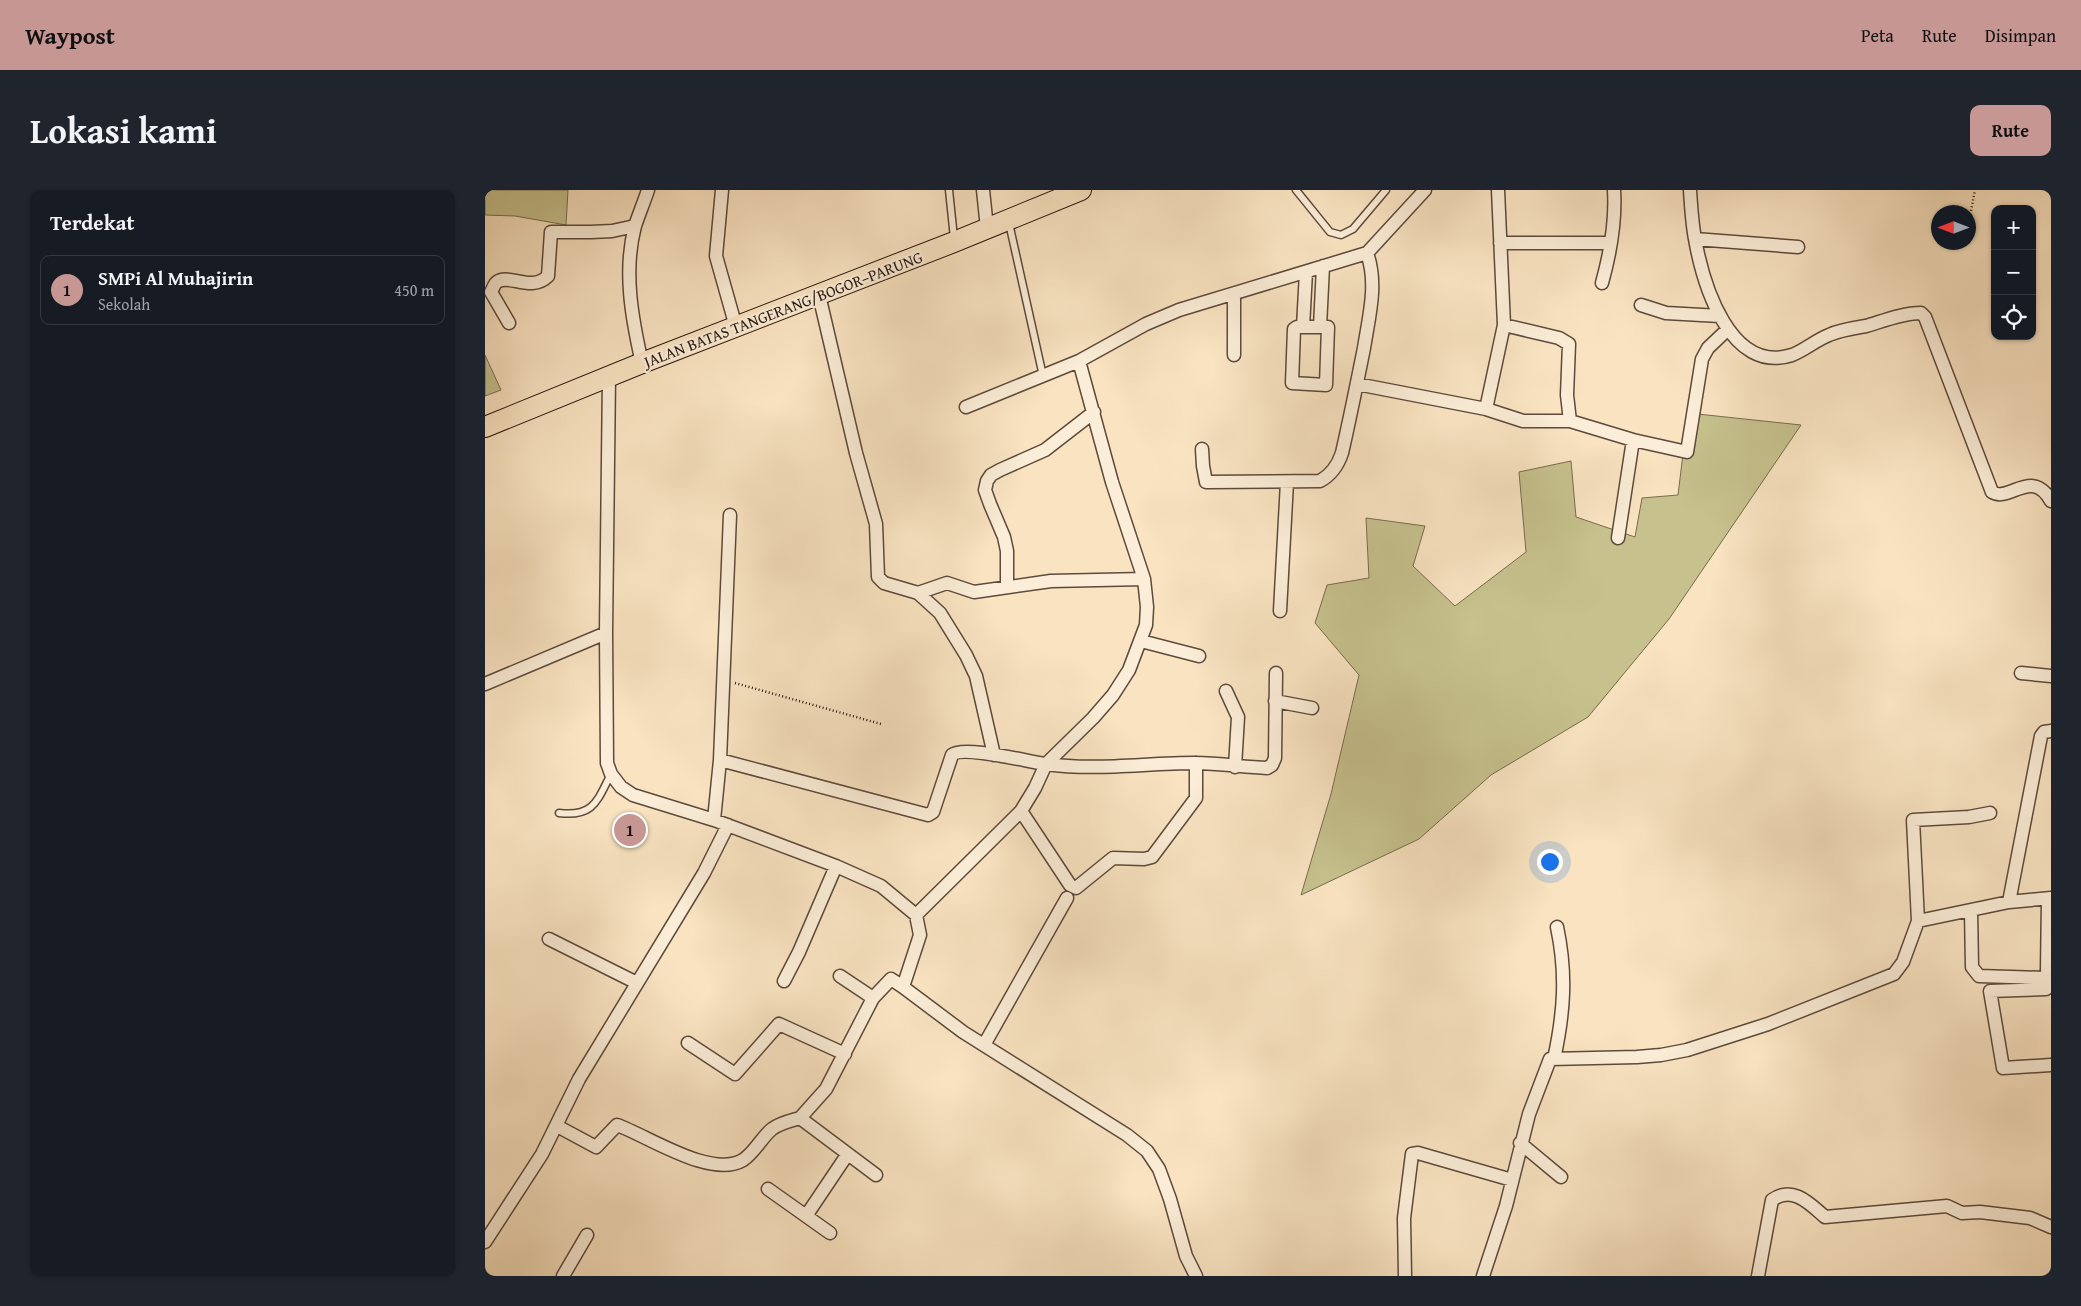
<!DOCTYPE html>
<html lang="id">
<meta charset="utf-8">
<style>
body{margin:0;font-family:"Gentium Book Plus",serif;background:#20242c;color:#f1f3f6}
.controls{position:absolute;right:15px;top:15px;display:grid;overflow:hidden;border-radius:10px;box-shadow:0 1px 4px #0004}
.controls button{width:45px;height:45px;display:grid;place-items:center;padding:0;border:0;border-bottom:1px solid #363941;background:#171b24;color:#f1f3f6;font:25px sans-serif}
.compass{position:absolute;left:1446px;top:15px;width:45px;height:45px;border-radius:50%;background:#171b24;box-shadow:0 1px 4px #0004;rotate:270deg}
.you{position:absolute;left:1064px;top:671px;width:18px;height:18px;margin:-12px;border:4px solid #fff;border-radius:50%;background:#1a73e8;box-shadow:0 0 0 8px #1a73e833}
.badge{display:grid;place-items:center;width:32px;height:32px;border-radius:50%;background:#c59692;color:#111;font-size:16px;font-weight:700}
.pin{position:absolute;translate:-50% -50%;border:2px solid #fff;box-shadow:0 1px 5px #0006}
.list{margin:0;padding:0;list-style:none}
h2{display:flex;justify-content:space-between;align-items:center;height:65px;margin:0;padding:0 20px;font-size:21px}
h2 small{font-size:16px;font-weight:400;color:#9ea1a6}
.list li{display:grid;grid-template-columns:32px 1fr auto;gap:15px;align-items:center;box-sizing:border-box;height:70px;margin:0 10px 10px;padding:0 10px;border:1px solid #363941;border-radius:10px}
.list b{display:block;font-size:19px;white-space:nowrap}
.list p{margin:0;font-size:16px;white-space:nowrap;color:#9ea1a6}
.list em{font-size:16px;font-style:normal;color:#9ea1a6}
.icon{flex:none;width:28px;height:28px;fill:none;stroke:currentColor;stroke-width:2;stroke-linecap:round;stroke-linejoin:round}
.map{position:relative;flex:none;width:1566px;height:1086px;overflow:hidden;border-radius:10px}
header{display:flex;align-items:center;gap:30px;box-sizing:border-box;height:70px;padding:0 25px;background:#c59692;color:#111}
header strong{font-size:24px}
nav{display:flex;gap:28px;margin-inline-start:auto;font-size:18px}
.intro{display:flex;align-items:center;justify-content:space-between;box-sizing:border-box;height:120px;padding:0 30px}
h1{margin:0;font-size:35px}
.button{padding:12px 22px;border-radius:10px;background:#c59692;color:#111;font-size:18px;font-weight:700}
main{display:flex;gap:30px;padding:0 30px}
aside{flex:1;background:#171b24;border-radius:10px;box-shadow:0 1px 4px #0004}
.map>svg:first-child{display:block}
.green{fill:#c6c18d;stroke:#776c4e}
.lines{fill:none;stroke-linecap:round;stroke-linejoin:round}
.lane-casing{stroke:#5c4a3c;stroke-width:9}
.street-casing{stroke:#5c4a3c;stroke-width:15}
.primary-casing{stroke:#281710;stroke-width:22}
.path{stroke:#281710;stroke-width:2.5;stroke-dasharray:1 2.5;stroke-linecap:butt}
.lane{stroke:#fbedd7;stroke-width:6}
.street{stroke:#fbedd7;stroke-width:12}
.primary{stroke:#f9e3c1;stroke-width:20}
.labels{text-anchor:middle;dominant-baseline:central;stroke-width:4.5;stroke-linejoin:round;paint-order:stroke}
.street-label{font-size:16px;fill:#281710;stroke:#fbedd7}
</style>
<header>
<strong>Waypost</strong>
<nav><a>Peta</a><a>Rute</a><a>Disimpan</a></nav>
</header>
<div class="intro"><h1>Lokasi kami</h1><a class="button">Rute</a></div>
<main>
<aside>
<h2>Terdekat<small></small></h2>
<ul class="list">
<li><span class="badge">1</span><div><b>SMPi Al Muhajirin</b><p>Sekolah</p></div><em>450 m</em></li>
</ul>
</aside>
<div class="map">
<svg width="1566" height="1086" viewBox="0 0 1566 1086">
<rect width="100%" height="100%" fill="#f9e3c1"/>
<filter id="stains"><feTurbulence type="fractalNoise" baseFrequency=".004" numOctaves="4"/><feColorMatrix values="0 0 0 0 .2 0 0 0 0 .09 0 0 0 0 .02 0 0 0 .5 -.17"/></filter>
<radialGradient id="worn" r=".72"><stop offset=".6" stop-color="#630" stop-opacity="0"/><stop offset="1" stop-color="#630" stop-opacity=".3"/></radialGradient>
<path class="green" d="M0,0H83L81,35L30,26L0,25Z
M0,165L16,200L0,206Z
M1203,223L1316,235L1184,429L1103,527L1006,585L934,649L816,705L846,604L874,485L830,433L842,395L884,388L881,328L940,336L928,376L970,416L1041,362L1034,282L1086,271L1091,327L1150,347L1157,308L1193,305Z"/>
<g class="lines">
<g class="lane-casing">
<path id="lane" d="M464,0L469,48
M811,0L845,42L856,45L868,39L901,0
M524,33L558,186
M74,623C109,627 112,611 126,584"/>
</g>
<g class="street-casing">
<path id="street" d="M237,0L231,66L251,137
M498,0L502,38
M1205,0C1206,16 1207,33 1210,49C1218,94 1245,185 1307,165C1320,160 1331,150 1344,145C1355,140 1369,138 1381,136C1398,131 1418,123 1436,123L1440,127L1507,302C1524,313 1547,277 1566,311
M1210,49L1313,57
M1015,53H1125
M1117,93C1125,64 1131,31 1129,0
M334,105L371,263L391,334L393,387L399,393L433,403L455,423L481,465L491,486L509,565
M749,105V165
M1156,115L1181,123L1235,126
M24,133L6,102C8,99 9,94 12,92C24,83 46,103 63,86L66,42H106L127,41L150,36
M1019,135L1074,148L1084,154L1082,205L1085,231L1148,250L1133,348
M812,137H843L841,195L807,193L809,139Z
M818,137L821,82
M835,137L838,76
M157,173C147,129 138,81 150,36C154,24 159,12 163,0
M124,186L121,443L122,573L126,584L136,597L148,605L229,630L351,676L396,696L431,725L435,745L418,797L478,842L642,945L662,961L674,979L685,1009L701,1066L711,1086
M872,194L1001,219L1038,231H1085
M481,217L594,171L661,134L694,120L882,63L940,0
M1001,219L1019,135L1013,0
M1148,250L1202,262L1217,169L1223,158L1243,139
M717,259L718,276L721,292H723L835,291C846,285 853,275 857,263C865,228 872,193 879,158C884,126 893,94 882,63
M522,396V361L519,347L505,314L500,300L502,291L506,285L515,280L560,260L609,222
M433,403L462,393L489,402L566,391L659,389
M795,421L802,292
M656,451L714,466
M1536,483L1566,486
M0,494L121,443
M741,501L753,527L750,577
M790,511L827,518
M235,570L443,625L448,622L467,565C478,555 544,572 561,574C611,581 660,573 710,573C734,573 758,577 782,578L787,575L790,568L791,483
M536,621L585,695L591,698L628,668L659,669L667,667L711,608V573
M229,630L235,570L245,325
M1524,712L1556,546L1559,542L1566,541
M1486,720L1487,777L1494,786L1561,788L1566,791
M431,725L536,621L550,598L561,574L608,528L628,505L644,480L661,435L662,417L659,389L627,292L594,171
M1433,731L1428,630L1484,627L1505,623
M64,749L152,793
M1562,780L1563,709
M355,786L388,808
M299,791L314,762L351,676
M1566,794L1561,799L1505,801L1518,878L1566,875
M203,853L250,884L294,834L360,864
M499,855L582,708
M1069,869C1079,823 1082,784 1072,737
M72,936L111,957L132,935C163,946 226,989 258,970C270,962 276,948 287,939C295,933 305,931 315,928
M1035,953L1076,987
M391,985L315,928L341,899L388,808L406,789L418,797
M283,999L345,1043
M321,1026L362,965
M0,1052L57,964L94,889L219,683L243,635
M78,1086L102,1045
M920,1086L919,1028L927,964L933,963L1027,990
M998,1086L1021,1016L1044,924L1065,869L1152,867L1176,865L1202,860L1283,834L1409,784L1418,772L1433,731L1524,712L1566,708
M1273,1086L1287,1010C1308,995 1325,1014 1340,1027L1462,1016L1477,1023L1495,1022L1545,1028L1566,1037"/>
</g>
<g class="primary-casing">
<path id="primary" d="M0,237L157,173L469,52L596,0"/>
</g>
<path class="path" d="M1484,31L1490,0
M250,493L396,534"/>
<use href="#lane" class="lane"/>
<use href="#street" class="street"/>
<use href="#primary" class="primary"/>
</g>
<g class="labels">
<g class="street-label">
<text transform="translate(298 119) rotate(-21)">JALAN BATAS TANGERANG/BOGOR–PARUNG</text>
</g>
</g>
<rect width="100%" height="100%" filter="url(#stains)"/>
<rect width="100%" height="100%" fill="url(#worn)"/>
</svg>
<div class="controls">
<button>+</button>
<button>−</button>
<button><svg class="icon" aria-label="locate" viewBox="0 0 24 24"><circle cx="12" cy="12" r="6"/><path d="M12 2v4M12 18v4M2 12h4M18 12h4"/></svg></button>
</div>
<svg class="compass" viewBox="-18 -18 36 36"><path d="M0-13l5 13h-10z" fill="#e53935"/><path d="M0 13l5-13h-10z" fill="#9ea1a6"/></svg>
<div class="you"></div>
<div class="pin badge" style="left:145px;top:640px">1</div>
</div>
</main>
